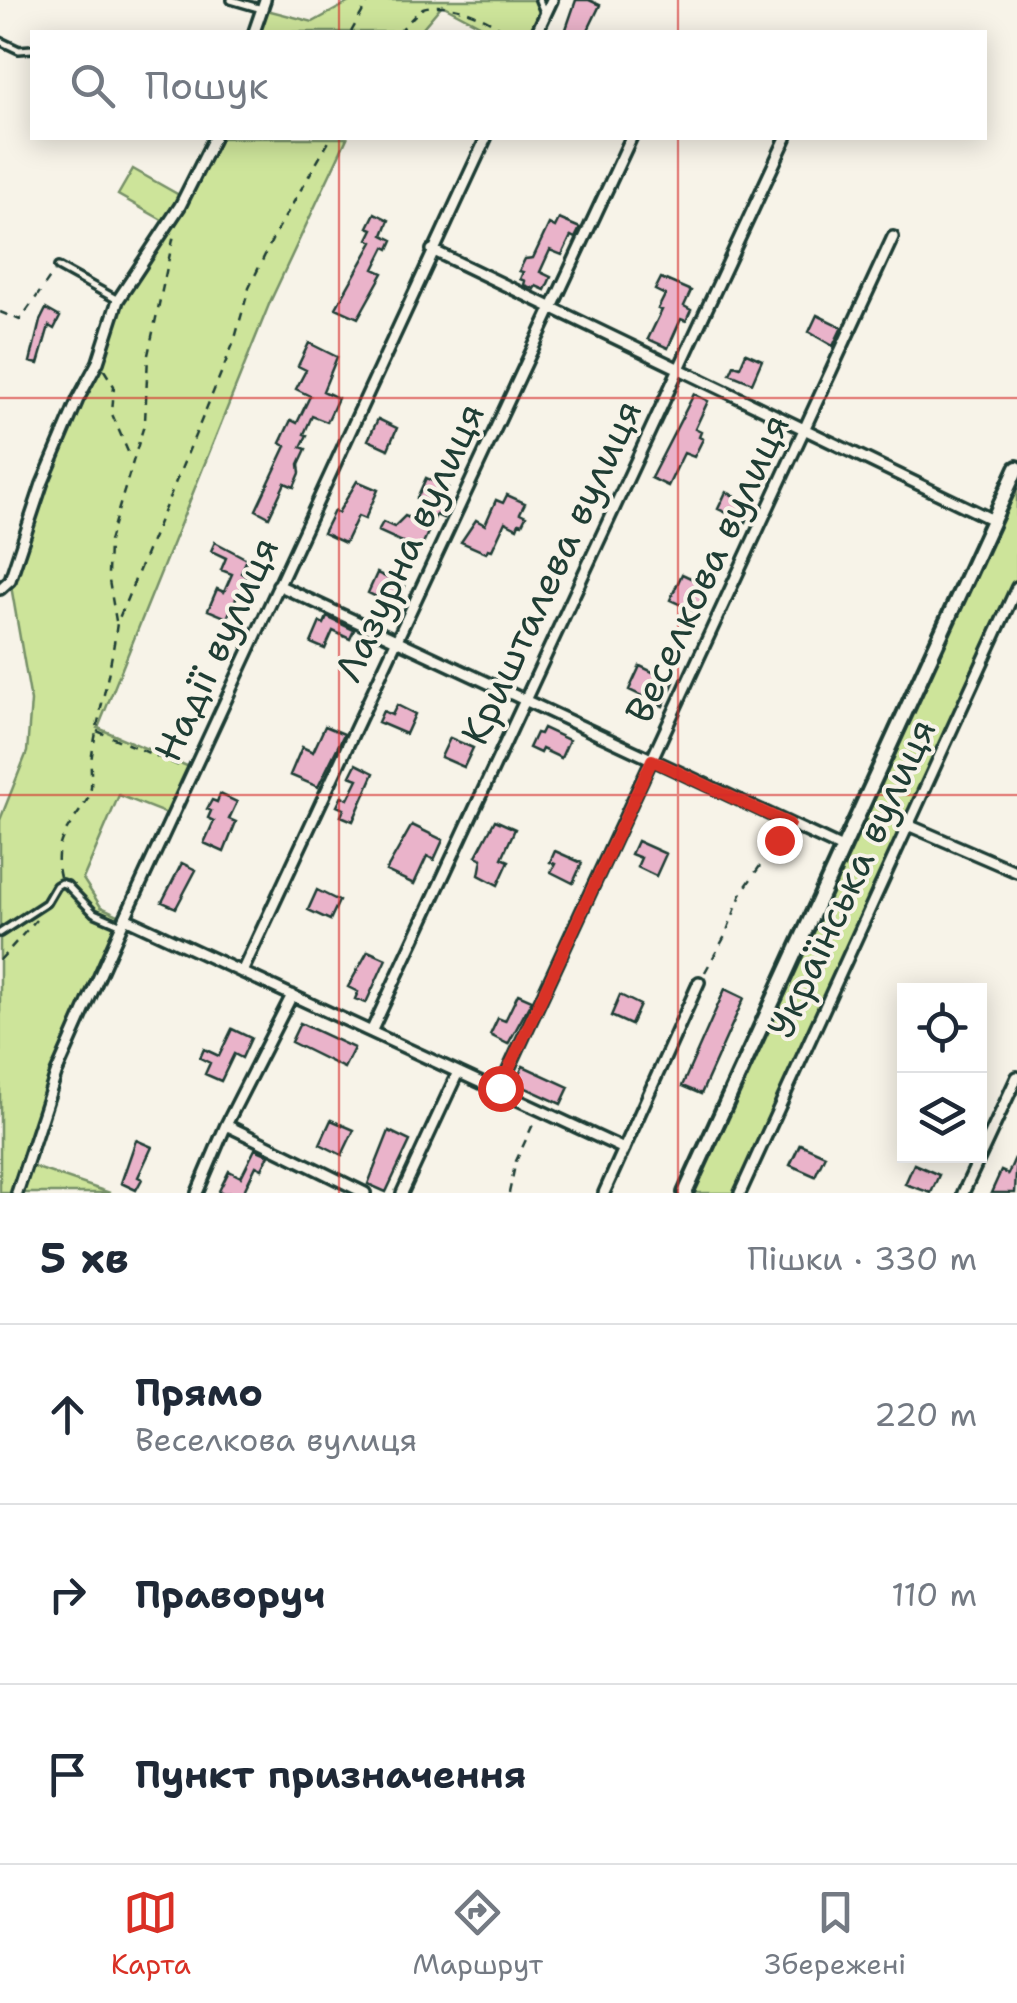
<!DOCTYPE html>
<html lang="uk">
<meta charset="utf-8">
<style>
body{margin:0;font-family:"Shantell Sans",sans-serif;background:#f2f2f3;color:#1f2937}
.controls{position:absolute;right:30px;bottom:30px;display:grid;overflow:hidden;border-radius:0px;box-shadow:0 5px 25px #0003}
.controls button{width:90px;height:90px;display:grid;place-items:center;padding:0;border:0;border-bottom:2px solid #e0e1e3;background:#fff;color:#1f2937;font:50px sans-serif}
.stop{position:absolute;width:30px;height:30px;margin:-22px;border:8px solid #d93025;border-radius:50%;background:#fff}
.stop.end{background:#d93025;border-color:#fff;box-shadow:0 2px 10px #0008}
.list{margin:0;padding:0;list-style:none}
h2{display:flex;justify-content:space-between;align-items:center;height:130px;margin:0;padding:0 40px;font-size:42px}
h2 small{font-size:32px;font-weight:400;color:#747a83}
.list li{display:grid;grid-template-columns:65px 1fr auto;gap:30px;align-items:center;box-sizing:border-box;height:180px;padding:0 40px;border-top:2px solid #e0e1e3}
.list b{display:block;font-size:38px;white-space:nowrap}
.list p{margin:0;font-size:32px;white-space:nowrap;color:#747a83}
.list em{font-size:32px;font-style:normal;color:#747a83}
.icon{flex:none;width:55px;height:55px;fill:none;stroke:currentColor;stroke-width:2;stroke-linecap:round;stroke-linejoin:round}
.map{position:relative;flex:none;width:1017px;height:1193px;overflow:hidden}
.search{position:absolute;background:#fff;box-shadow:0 5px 25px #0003;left:30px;right:30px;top:30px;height:110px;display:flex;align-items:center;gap:25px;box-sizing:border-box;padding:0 35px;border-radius:0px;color:#747a83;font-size:38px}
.sheet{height:670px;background:#fff}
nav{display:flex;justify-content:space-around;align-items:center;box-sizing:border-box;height:140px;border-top:2px solid #e0e1e3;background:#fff;font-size:28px;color:#747a83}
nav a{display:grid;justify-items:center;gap:5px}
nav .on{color:#d93025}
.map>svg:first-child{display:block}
.green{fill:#cde49a;stroke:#769067;stroke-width:2.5}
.building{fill:#eab3ca;stroke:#1f3d34;stroke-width:2.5}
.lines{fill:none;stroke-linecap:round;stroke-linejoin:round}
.lane-casing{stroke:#1f3d34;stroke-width:12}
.street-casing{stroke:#1f3d34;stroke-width:16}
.secondary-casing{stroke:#1f3d34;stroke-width:20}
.path{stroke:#1f3d34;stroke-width:2.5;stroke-dasharray:8 8;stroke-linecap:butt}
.lane{stroke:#f7f3e8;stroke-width:5}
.street{stroke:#f7f3e8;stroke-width:9}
.secondary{stroke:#f7f3e8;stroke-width:12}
.route{stroke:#d93025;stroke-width:12}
.grid{fill:none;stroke:#d62828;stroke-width:2.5;stroke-opacity:0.55}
.labels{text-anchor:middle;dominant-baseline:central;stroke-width:8;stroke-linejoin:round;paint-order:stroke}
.street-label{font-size:38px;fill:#1f3d34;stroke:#f7f3e8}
</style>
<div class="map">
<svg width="1017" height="1193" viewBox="0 0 1017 1193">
<rect width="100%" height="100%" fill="#f7f3e8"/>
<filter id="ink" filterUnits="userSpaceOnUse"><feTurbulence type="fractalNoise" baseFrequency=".01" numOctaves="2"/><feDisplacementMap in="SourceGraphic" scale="20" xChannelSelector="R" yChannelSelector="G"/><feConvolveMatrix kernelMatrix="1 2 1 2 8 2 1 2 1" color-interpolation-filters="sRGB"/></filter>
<g filter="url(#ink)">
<path class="green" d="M353,0H552L537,32H493L442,5L419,32H254L263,9L313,22Z
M214,138H347L270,302L98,728L194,769L172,816L119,795L83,879L101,907L125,918L56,1074L25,1164L110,1193H0V820L27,752L31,701L10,580L42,484L98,362L118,300L180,206Z
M133,169L179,195L164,221L118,195Z
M1017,485V587L740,1193H692Z"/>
<path class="building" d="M576,0H589L600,5L587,32H565Z
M375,213L389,220L383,235L393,240L389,249L385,247L374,269L383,273L358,318L336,308L373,242L368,239L373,229L368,227Z
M559,219L580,228L575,238L571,236L562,255L550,250L540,272L551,277L545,290L536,286L534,289L524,285L525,281L520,279L523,272L519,271L525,259L533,258L549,224L555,227Z
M661,278L691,291L684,306L691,310L686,321L681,319L668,348L648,339L662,310L658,309L665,295L655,290Z
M46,309L60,317L54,329L49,326L38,364L30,362L40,321Z
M817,315L842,327L833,346L809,332Z
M309,343L337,357L323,391L338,398L327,422L312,416L304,434L307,435L301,447L306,449L299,464L300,473L294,487L285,483L269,517L256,510L286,446L280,443L291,420L297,423L310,396L296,389L306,370L298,366Z
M746,353L762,360L752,383L730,374L734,365L740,367Z
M694,394L708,401L695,429L701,432L699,437L703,439L694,457L684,453L668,486L651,478Z
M378,419L397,428L388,449L368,440Z
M426,478L448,488L440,506L447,509L443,518L436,515L420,550L378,531L383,522L394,527L405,516L414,520L423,500L417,498Z
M357,481L378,490L365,519L358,516L345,543L323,533L334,511L338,513Z
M726,492L754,505L746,522L718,509Z
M507,495L525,503L520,513L526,516L522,524L519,523L517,528L505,522L492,550L488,549L486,553L461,542L476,520L485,525L496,500L503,503Z
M215,542L247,559L241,573L246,576L227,618L208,610L217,589L224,592L232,574L221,570L226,558L211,551Z
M377,573L405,586L396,606L368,593Z
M682,574L708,586L699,613L670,600Z
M327,617L354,630L350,639L333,631L325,649L311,643L320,622L324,624Z
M640,666L674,682L663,706L629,690Z
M397,705L415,714L406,734L378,722L383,711L392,715Z
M325,726L344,734L318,787L290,775L302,747L313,752Z
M543,728L569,740L561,758L542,749L540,753L529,748L536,733L540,734Z
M450,738L473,748L464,767L441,757Z
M356,764L374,773L353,821L341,816L344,809L337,806L342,796L348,799L358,779L350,776Z
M220,794L237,802L229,819L236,822L224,852L204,843L214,821L208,818L211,811L207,809L212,800L217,802Z
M495,820L515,829L502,858L509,861L498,885L479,875L482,859L476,856Z
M412,825L443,840L434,860L427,856L414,884L386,871Z
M637,841L666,854L656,876L637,867L641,858L631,854Z
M555,851L582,863L573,883L551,872L555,864L550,862Z
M182,863L196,870L176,908L162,902Z
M317,890L339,901L330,920L308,910Z
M368,951L386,959L366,1003L355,999L358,992L348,987Z
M725,989L744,998L701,1094L682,1086Z
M518,994L532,1000L508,1044L490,1035L498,1018L505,1021Z
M620,995L640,1005L631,1025L611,1016Z
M300,1023L354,1048L344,1068L291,1042Z
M232,1029L251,1038L242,1058L234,1054L221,1081L205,1074L210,1063L200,1058L204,1049L219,1056Z
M523,1066L569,1087L561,1104L515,1083Z
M331,1120L354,1130L342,1155L320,1144Z
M389,1131L410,1141L386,1192L368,1184Z
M136,1140L152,1147L138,1177L142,1179L136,1190L121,1183Z
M800,1144L825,1155L815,1176L790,1165Z
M255,1149L269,1155L262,1169L256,1166L243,1193H218L229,1171L241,1177Z
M1017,1153L1015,1193H991L1001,1171L1008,1174Z
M914,1164L939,1175L931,1193L905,1184Z"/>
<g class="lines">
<g class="lane-casing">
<path id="lane" d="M231,0L262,9
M539,0L544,12
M0,41L19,50L32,49
M58,267L116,299
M0,933L46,903L56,886L61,883L67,885L94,913L122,925"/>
</g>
<g class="street-casing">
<path id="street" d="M254,32L265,0
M537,32L552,0
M432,250L993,520
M278,585L842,848
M0,589L10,580L42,484L78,399L98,362L118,300L180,206L214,138
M908,825L1017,872
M125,918L624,1149
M242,972L631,138
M371,1032L786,138
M500,1088L893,237
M226,1125L365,1193
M17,1193L56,1074L125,918L486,138
M197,1193L226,1125L292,995
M402,1193L458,1072
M604,1193L699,982
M740,1193L1017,587
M963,1193L1017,1077"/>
</g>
<g class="secondary-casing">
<path id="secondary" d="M685,1193L1017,468"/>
</g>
<path class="path" d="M351,32L369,0
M399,32C406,25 414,15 423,8C448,0 486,17 506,32
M0,312L20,320L54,272
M104,370L114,386L112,414L131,459
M116,621L108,575L109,541L145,422L148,355L174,235
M97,731L182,767
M60,877C51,840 71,827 87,800C94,789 90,773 91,761C98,715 111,670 117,623L234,342L249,288L275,234L331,138
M0,960L36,920
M705,972L725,936L742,892L784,831
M509,1193L516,1161L535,1120"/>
<use href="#lane" class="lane"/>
<use href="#street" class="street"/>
<use href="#secondary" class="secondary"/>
</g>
</g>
<g class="lines" filter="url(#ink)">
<path class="route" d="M500,1088L652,760L789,824L779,840"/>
</g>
<path class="grid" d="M339,0V32M678,0V32M339,138V1193M678,138V1193M0,398H1017M0,795H1017"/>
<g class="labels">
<g class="street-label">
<text transform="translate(409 542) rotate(-65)">Лазурна вулиця</text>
<text transform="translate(707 568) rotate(-65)">Веселкова вулиця</text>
<text transform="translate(551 572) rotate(-65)">Кришталева вулиця</text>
<text transform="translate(216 649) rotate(-65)">Надії вулиця</text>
<text transform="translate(851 878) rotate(-65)">Українська вулиця</text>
</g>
</g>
</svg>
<div class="controls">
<button><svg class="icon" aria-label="locate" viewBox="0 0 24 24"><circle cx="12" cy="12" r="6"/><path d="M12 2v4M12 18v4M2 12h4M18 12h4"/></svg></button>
<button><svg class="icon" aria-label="layers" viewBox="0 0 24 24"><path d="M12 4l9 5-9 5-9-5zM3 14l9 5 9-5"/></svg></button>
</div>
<div class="stop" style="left:500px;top:1088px"></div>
<div class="stop end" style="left:779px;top:840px"></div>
<div class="search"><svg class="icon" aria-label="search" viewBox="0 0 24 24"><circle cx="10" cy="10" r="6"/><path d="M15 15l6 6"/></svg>Пошук</div>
</div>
<section class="sheet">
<h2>5 хв<small>Пішки · 330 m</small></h2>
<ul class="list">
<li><svg class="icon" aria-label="ahead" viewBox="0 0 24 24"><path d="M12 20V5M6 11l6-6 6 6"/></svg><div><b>Прямо</b><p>Веселкова вулиця</p></div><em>220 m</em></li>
<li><svg class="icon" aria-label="right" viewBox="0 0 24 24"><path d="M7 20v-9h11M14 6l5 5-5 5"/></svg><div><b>Праворуч</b></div><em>110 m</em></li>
<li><svg class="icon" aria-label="arrive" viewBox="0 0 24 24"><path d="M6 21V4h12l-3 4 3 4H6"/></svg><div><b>Пункт призначення</b></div></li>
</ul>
</section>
<nav>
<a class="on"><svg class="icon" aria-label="map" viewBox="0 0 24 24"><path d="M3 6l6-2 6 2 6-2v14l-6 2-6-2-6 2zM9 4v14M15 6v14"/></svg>Карта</a>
<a><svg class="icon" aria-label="directions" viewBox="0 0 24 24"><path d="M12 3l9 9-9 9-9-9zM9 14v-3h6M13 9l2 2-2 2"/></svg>Маршрут</a>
<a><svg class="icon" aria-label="saved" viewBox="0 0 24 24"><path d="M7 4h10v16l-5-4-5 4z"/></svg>Збережені</a>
</nav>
